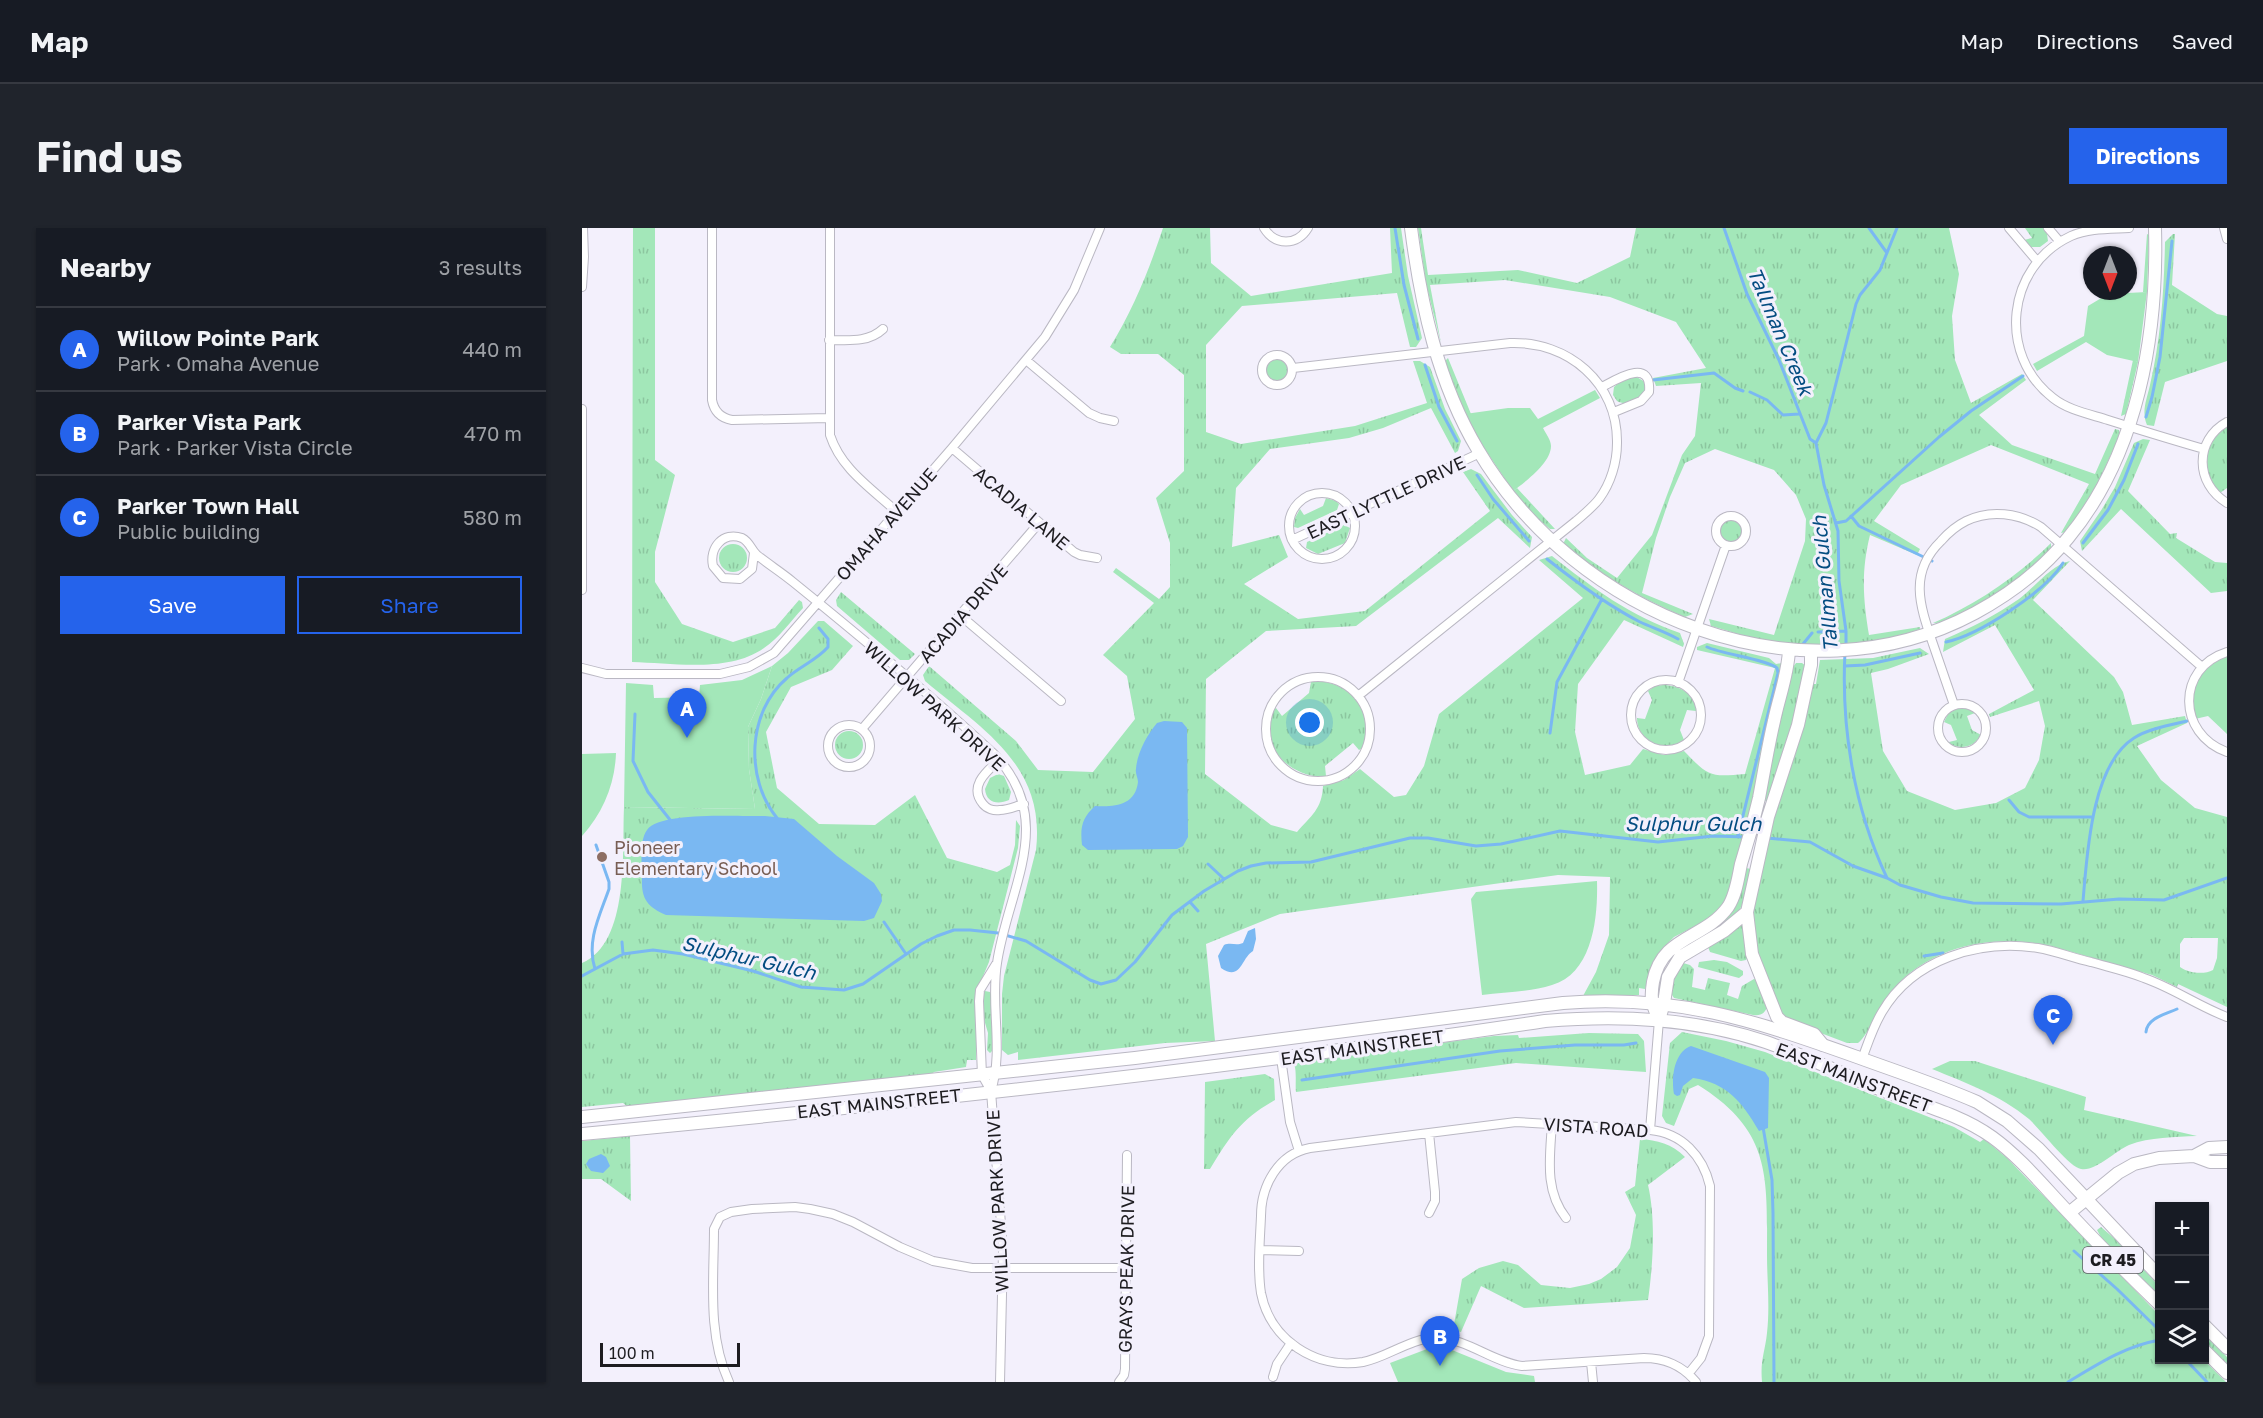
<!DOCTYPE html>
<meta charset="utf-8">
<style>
body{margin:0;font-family:"Golos Text",sans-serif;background:#20242c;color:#f1f3f6}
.controls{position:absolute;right:18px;bottom:18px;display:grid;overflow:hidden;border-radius:0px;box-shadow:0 2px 4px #0004}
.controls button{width:54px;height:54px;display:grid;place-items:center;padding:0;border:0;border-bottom:2px solid #363941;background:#171b24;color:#f1f3f6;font:30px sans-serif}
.compass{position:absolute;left:1501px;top:18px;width:54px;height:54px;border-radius:50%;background:#171b24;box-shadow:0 2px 4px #0004;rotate:180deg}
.scale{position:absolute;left:18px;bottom:15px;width:140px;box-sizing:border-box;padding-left:6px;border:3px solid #1d1c20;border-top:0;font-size:16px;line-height:21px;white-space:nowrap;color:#1d1c20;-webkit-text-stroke:4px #f3f0fc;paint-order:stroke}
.you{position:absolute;left:728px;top:495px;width:21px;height:21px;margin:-15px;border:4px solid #fff;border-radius:50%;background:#1a73e8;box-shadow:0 0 0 9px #1a73e833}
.badge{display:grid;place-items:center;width:39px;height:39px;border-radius:50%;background:#2563eb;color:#fff;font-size:20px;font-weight:700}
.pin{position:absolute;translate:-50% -50px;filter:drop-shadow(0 2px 3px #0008)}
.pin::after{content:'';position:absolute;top:32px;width:21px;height:18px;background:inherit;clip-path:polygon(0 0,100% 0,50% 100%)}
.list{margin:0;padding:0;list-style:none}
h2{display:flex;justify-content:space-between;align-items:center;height:78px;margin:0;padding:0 24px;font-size:26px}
h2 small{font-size:20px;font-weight:400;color:#9ea1a6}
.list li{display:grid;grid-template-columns:39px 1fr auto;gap:18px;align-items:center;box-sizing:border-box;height:84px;padding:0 24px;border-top:2px solid #363941}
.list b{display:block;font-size:22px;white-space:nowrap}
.list p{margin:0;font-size:20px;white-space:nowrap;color:#9ea1a6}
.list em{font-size:20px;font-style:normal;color:#9ea1a6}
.actions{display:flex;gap:12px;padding:18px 24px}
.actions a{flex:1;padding:14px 0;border:2px solid #2563eb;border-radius:0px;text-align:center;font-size:21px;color:#2563eb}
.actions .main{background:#2563eb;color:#fff}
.icon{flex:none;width:33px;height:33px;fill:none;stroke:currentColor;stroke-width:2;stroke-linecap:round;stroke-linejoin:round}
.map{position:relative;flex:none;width:1645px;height:1154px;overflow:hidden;border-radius:0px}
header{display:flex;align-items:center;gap:36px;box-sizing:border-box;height:84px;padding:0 30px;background:#171b24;border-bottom:2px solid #363941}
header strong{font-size:28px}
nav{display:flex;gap:33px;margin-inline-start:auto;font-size:21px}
.intro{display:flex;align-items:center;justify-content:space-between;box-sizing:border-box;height:144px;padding:0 36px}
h1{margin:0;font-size:42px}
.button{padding:15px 27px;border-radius:0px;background:#2563eb;color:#fff;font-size:21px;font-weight:700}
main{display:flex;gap:36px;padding:0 36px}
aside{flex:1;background:#171b24;border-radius:0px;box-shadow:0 2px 4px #0004}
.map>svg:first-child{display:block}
.grass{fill:url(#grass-tufts);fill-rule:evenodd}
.park{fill:#a3e7b9}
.water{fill:#7ab8f2}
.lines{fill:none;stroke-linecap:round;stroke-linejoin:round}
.stream{stroke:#7ab8f2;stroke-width:3}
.street-casing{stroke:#bab8c3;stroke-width:10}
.secondary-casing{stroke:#bab8c3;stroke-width:14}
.primary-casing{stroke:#bab8c3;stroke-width:14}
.street{stroke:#fff;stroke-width:8}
.secondary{stroke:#fff;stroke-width:12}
.primary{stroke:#fff;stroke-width:12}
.education-dot{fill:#8d6e63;stroke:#f3f0fc;stroke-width:2}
.labels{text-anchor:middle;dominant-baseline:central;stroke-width:6;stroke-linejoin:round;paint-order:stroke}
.shield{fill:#f3f0fc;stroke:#5d5c62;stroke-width:1.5}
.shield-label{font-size:16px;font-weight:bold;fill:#1d1c20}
.street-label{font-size:18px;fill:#1d1c20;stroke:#f3f0fc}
.education-label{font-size:18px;fill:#785e54;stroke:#f3f0fc;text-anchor:start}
.water-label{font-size:20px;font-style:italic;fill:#034c81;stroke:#f3f0fc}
</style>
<header>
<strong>Map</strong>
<nav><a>Map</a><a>Directions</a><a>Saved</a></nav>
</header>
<div class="intro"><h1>Find us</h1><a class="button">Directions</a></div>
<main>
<aside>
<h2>Nearby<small>3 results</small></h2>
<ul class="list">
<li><span class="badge">A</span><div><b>Willow Pointe Park</b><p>Park · Omaha Avenue</p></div><em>440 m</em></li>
<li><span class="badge">B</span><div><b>Parker Vista Park</b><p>Park · Parker Vista Circle</p></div><em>470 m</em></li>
<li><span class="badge">C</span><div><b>Parker Town Hall</b><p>Public building</p></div><em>580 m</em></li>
</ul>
<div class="actions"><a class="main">Save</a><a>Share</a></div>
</aside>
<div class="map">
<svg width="1645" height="1154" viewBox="0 0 1645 1154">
<defs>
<pattern id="grass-tufts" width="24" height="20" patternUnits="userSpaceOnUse" patternTransform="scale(1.5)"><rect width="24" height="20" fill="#a3e7b9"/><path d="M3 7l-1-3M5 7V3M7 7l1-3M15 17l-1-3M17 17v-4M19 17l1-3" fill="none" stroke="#8cc69f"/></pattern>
</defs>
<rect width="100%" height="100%" fill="#f3f0fc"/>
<path class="grass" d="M51,0H73V232L93,247L73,324V354L100,396L151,414L193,400L217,372L220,374L221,380C208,394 197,410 182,420C147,445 91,435 50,434Z
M581,0H628L629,35L669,68L810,45L808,0H819L826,48L840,110L834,119H828L815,65L660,78L624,117V204L659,216L773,198L845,175L831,133H838L848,139L863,181L879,213L876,223L873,225L849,180L801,200L767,210L688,221L654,260L650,319L697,307L706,329L662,356L716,391L783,383L908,283L881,244L889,241L899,246L930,287L950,309L948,320L916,290L774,398L684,403L624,451L623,546L689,597L715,604C729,588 740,581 741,558L762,552L778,541L812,569L824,567L842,538L857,486L1001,370L957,332L970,328C1009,359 1050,389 1098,405L1102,416L1101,419L1042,392L996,456L993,504L1003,547L1048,537L1061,521L1082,527L1102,523C1127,549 1128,549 1163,546L1193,440L1115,422V419L1125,415L1187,430L1194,436L1200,435L1169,585L1149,664L1140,678L1125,692L1092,709L1081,720L1071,736L1063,761L1057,760V767L1001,768L1014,744L1027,707L1028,649L976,647L698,686L624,716L633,813L583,815L436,832V824L426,827L420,822V766L422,748L454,622C464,537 400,501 343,453L341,447L347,438L434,513L456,542L511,544L553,491L545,448L521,427L572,375L531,344L534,340L577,371L588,359V315L574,270L602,243V147L576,126H539L528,119C551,82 567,42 581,0Z
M836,0H839L846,47L936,42L995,55L1048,29L1054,0H1367L1377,46L1370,88L1373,132L1389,175L1440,146L1444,152L1397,187L1430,217L1513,246L1533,201L1537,202L1538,207L1510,268L1484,304L1479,305L1507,256L1409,217L1319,257L1292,293L1338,321L1335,327L1288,307C1279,343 1281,371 1287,407L1338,399V401C1293,418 1239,419 1192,414C1171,411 1150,404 1129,398L1127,391L1192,407L1223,313L1224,291L1214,267L1192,242L1133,221L1103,235L1088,269L1074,310L1060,365L1111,386L1103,389C1056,369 1021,348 981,316L984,310L1005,330L1035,350L1070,307L1100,227L1113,208L1119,155L1074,158L1071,150L1124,140L1094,94L1028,69L923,52L848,57L859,115L844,56Z
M1443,0H1462L1465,6L1466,13L1458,19H1449L1442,12L1450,10Z
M1565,6L1567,7L1565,64H1561Z
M1591,6H1593L1590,57L1635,86L1645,88V133L1583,154L1572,198L1565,197C1559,183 1565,171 1568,157C1579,110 1582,62 1583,14Z
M866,130L889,186H883L863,133Z
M684 142a12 12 0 1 1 24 0a12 12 0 1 1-24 0Z
M1551,132L1556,134L1544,186L1539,188Z
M1053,148L1063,154L1064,161C1058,171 1046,179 1035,173L1031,167L1032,159L1041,151Z
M1645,198V260L1638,265C1617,241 1620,217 1645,198Z
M1561,211L1568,212L1546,263L1588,306L1595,305L1594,310L1633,334L1645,335V363L1629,365L1539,281L1500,323L1498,313L1520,281L1533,259L1552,215Z
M935,260L973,301H968L948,284L931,263Z
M744,270L754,273L757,276L755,282L716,300L712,299L713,290L718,281L722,287L741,278Z
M1137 303a12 12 0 1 1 24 0a12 12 0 1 1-24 0Z
M762,297L768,300L763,315L736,326L724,320L725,314Z
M1469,315V320C1449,343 1381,396 1351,395C1394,376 1436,348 1469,315Z
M137 330a14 14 0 1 1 28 0a14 14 0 1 1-28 0Z
M1488,333L1451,372L1532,449L1541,464L1550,497L1603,488L1605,495L1555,518L1579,552L1613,580L1645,589V779L1596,756L1595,759L1570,747L1469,718C1410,705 1343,718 1305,769C1297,780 1285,809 1276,815H1265L1207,793L1202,789L1175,732L1170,682L1179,639L1229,456H1234L1238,432L1291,430L1338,420L1347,426L1306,441L1289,445L1301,523L1325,563L1373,582L1414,575L1443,560L1457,532L1463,498L1457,473L1408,489L1407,486L1452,462L1413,397L1361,424L1363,411C1389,400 1414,387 1437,371C1453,359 1469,337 1488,333ZM1602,710H1636L1635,730L1631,742C1622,747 1606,745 1598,739V716Z
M259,364L333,426L327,432H318L255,378L254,372Z
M236,393H242L271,418L250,442L209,459L184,504L195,560L237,596L293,597L333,567L365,630L415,644L428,637L433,617L434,592L438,598L436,620L407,734L394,765V832H385L384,839L352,844L350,846L46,879L41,875L0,879V735C48,715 40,622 42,579L173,581L167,541L166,499L179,471L190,438L206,425Z
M1214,435H1220L1224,438L1210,503L1186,572L1183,573L1193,510L1211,439Z
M737,453C773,457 791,484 782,519L777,522L771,515L743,538L744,548L740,549C705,547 675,517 692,481L694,480L700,488L727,465L729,454Z
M1081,457C1096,457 1115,466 1114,483L1105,482L1098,502L1102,512C1084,526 1055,514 1055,490L1063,491L1070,472L1066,463L1073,458Z
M1380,479L1392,482L1393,485L1385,488L1390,502L1399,507C1392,519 1380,522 1368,516L1367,514L1375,512L1369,497L1362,494L1367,484Z
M253 517a14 14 0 1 1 28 0a14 14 0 1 1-28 0Z
M416,546L422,548L429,564L427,572C416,577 404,575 403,561L408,550Z
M1164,640L1169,641C1160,684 1162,686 1123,708Z
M1159,696L1162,697L1166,729L1164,732L1159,733L1128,724L1126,719Z
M1132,732L1145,734L1161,743V747L1157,750L1116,739L1117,734Z
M1101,735L1108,737L1112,741L1110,759L1123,762L1126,750L1148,755L1145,767L1156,771L1160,758L1172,751L1177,753L1186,777C1183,785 1180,788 1171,787L1092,770C1083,757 1093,747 1101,735Z
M403,763L408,764L410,768L411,822L408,825L405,822L406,805L401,788V766Z
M1100,804L1144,813L1183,824L1372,899L1398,914L1402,911L1425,930L1577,1087L1578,1132H1622L1644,1154H1180C1178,1132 1183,1124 1185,1105C1188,1079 1185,1052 1185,1027C1185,949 1190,903 1116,857L1107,861L1092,898L1084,895L1080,888L1088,815Z
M1007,805L1056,806L1062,813L1064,844L934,835L714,864C713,857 715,842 712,837L719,833L912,808L936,807L937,810Z
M1368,833H1393L1504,869L1502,882L1615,908C1593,909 1568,909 1547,917C1533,923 1513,944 1499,941C1487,939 1458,901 1447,891C1418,867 1384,855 1350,841Z
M683,846L692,851L693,872C659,891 648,908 628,941H622L623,854Z
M48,908L49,973L19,951H0V913Z
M1058,911C1075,912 1090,916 1103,929L1066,957C1074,991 1071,1037 1066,1072L942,1080L899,1058L879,1104L871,1102L880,1051L897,1040L921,1033L936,1037L959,1057L988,1060L1007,1056L1019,1051L1035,1039L1048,1020L1054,987L1043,964L1053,958Z
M1519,999L1533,1011L1577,1058V1069L1520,1011L1515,1002Z
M1622,1105L1645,1129V1137L1623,1113Z"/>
<path class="park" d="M1565,64L1556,134L1525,127L1504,114L1455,143L1451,136L1502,108L1506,78L1526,66Z
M1013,162L1018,170L961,200C964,206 969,212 969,218C969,235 943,254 931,263L896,211L883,186L926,180H948L956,191Z
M1645,428V506L1626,488L1613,491C1608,459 1615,442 1645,428Z
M190,438L179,471L166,499L167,541L173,581L42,579L44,455L71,457L72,470L117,469L118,457L160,452Z
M34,525C33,556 21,585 0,608V526Z
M1015,653C1016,689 1011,745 970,757C948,764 923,764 900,767L889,671L894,664Z
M865,1120L924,1144L952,1148L953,1154H816L808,1135L845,1121Z"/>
<path class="water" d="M582,493L600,494L605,500L606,609L601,618L595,621L506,622L500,617C498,599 500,590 513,578C532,579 553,578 556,554C556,550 553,545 554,541C555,525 565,507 575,495Z
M183,588L212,591L255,628L292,655L299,666L300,673L292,690L282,693L84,687C64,678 59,670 60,648C60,635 57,613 65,602C78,583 159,589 183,588Z
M673,700L674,711L671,723C659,730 659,754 639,740L636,728L642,717C649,714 654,718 661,715L666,703Z
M1109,818L1183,844L1187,850L1186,900L1177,903C1160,874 1145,855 1111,850L1101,858L1098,867L1095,868L1092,866C1089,850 1092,824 1109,818Z
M19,926L24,929L28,938L21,945L9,943L4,936L7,931Z"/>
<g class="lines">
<path class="stream" d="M813,0L822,57L836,111
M1142,0L1165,66L1197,132L1228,211L1234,215
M1287,0L1305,25
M843,137L857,179L875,213
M1071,152L1132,145L1153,160L1161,163
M1168,164L1185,172L1201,187L1217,186
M1564,189L1570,169L1578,129L1590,13
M895,247L911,271L947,313
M1269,288L1277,298L1350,333
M1254,295L1264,293L1357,209L1389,183L1441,148
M1501,315L1526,282L1542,252L1556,216
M965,331C994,354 1025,377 1058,394C1071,400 1084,404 1096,411
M1236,404L1264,403
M1364,414C1397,407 1463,364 1481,335
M1221,416L1230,405
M1264,417V403L1257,353L1256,303L1242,257L1234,215L1244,195L1274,76L1278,67L1298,42L1315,0
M1125,419C1140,426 1187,432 1195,440L1196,445L1156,608
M1263,424C1259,500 1272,580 1305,650
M1263,438L1283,437L1338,425
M53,486L51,533L66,564L89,593
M968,505L975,454L1020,371
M1427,572L1437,584L1447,589H1511
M195,590C163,551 165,484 205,450C217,439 235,432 246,419V411L237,400
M1185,610L1228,614L1271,638L1305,650L1318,657L1359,669L1391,675L1479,676L1537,671L1582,672L1645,650
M626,636L642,651
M1501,673C1505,628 1509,537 1552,510C1566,501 1588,497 1605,493
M608,674L616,683
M302,694L324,726
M40,714L41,726
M1342,728L1361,725
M13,741C4,713 18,687 27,661V654L14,617
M0,748L41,726L71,722L101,726L171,743L219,759L262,762L281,756L339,716L355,708L372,702H388L416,705L444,713L508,752L519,756L534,752L553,734L590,687L622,663L656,643L669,638L684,635L729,634L828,610H846L894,618L919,616L978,603L1076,614L1131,608L1164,609
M1564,804C1565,790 1584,786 1595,781
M720,852L918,823L993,817H1042L1054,815
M1181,899L1190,952L1191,985L1192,1154
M1492,1023L1535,1061L1578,1103
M1604,1132L1625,1154
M1486,1154C1516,1136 1543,1118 1578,1112"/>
<g class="street-casing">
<path id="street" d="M130,0V172C132,183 139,190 150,192L247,190
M248,0V207C259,241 289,260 315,284
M682,0C693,18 715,18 726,0
M1427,0L1455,33
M1466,0L1478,14
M1547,0C1527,1 1507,0 1489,8C1424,38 1415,127 1471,170C1486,182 1507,186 1526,192C1558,202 1590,212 1622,221
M1642,0L1645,11
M0,59L2,29L1,0
M247,112C266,112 286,115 301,101
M680 142a15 15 0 1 1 30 0a15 15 0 1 1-30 0Z
M444,132L507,185L518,190L532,193
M711,140L928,115C986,113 1036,155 1035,215C1035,234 1029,255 1017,271C1011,279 1002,286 994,293L776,468
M1020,159C1035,151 1070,129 1067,164L1059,173L1032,184
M0,181V362
M1645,194C1612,212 1613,256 1645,275
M370,220L492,324L498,327L515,330
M707 298a33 33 0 1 1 66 0a33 33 0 1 1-66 0Z
M1134 303a15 15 0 1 1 30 0a15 15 0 1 1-30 0Z
M710,312L898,225
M172,325L170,341L158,351L141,350L131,338C127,320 141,303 160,310C168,314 169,322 175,327C186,336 199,344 211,354C279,409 349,467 412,526C476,593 426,660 415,735C408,777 422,822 409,863L421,1023L418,1154
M379,388L479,473
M1645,424C1594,440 1595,506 1645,524
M0,440L24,446H138L167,439L192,425L370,220L463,109L492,62L518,0
M684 501a52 52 0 1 1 104 0a52 52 0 1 1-104 0Z
M1049 487a35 35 0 1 1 70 0a35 35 0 1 1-70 0Z
M1096,455L1144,317
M1356 500a24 24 0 1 1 48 0a24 24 0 1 1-48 0Z
M1372,477C1365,457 1358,436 1351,416C1338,378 1326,345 1359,313C1366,305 1374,298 1384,293C1408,281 1437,285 1459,299L1620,439
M246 518a21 21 0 1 1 42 0a21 21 0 1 1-42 0Z
M280,501L457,295
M417,532C405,543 386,558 401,576C405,581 412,583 418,582C426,582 434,578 442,576
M699,830L708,894L717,923
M1280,831C1286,815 1291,799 1300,784C1331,731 1397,711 1456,720C1474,723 1491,730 1509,734C1526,739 1545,743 1562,750C1591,760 1616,778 1645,789
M409,863L400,847L397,773L398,762L414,736
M970,895C968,929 962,962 984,990
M1068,902L1077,792
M847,905L853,964V973L847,985
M678,1022L717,1023
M1009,1134L1011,1154
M1107,1145L1119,1130L1127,1108L1128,958C1121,928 1100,905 1068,902L934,894L728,920C696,926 679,958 679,988C678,1013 675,1041 679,1065C688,1112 734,1142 781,1134C806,1129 828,1110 854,1110C885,1110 910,1134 940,1138L1062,1130C1082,1130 1101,1138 1114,1154
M691,1149L695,1136L709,1115
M147,1154C125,1107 132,1051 132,1001L138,989L149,984L170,981L213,979L228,981L251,986L271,994L318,1019L351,1033L390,1040H544
M537,1154L542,1147L543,1141L545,927"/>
</g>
<g class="secondary-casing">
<path id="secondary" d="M829,0C839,77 856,155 896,222C993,387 1218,479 1393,385C1428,366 1461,341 1486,310C1556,226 1576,107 1573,0
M1165,684L1170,726L1195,789L1200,794L1232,806L1241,817
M1074,785C1069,774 1069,766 1071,754C1080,707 1122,712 1146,679C1154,667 1156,650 1159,636C1166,614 1172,592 1177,570C1182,544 1186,518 1192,493C1197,469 1206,446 1207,422
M1077,792L1082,775L1086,749L1098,729L1142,703L1165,684L1186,589L1216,497L1229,437V423"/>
</g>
<g class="primary-casing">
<path id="primary" d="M0,889L553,830L981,775C1094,766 1171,792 1275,829C1316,844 1356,857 1395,874L1425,893L1457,921L1578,1049
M0,906C321,876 644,841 963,793C1038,787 1112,790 1184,814C1224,828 1262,847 1302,863C1339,877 1378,886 1410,909C1439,930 1463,960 1488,986C1517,1017 1547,1047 1578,1077
M1612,928L1628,934H1645
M1487,985L1536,945L1552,936L1577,930L1612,928L1627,920L1645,919
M1622,1097L1645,1120
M1622,1122L1645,1145"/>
</g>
<use href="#street" class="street"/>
<use href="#secondary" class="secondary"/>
<use href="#primary" class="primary"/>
</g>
<circle class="education-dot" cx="20" cy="629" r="6"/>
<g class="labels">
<rect class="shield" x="1501" y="1019" width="60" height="26" rx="4.5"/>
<g class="shield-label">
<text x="1531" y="1032">CR 45</text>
</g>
<g class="street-label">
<text transform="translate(804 269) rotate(-25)">EAST LYTTLE DRIVE</text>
<text transform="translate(440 280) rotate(40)">ACADIA LANE</text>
<text transform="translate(304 296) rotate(-49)">OMAHA AVENUE</text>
<text transform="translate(381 385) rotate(-49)">ACADIA DRIVE</text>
<text transform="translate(353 478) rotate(42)">WILLOW PARK DRIVE</text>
<text transform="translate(780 819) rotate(-8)">EAST MAINSTREET</text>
<text transform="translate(1272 849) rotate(21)">EAST MAINSTREET</text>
<text transform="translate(297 875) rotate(-6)">EAST MAINSTREET</text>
<text transform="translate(1014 899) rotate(4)">VISTA ROAD</text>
<text transform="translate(415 973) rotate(-93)">WILLOW PARK DRIVE</text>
<text transform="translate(544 1041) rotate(-89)">GRAYS PEAK DRIVE</text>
</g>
<g class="education-label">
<text x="32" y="619">Pioneer<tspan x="32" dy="21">Elementary School</tspan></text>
</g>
<g class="water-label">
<text transform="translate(1199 103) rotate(67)">Tallman Creek</text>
<text transform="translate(1242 356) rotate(-95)">Tallman Gulch</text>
<text x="1111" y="595">Sulphur Gulch</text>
<text transform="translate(167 729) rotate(13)">Sulphur Gulch</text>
</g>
</g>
</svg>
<div class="controls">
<button>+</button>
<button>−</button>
<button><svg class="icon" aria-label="layers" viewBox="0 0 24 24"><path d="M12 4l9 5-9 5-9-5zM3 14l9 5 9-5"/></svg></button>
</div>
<svg class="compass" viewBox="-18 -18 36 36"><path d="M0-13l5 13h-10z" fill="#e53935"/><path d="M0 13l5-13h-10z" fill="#9ea1a6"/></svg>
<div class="scale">100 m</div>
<div class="you"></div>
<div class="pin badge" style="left:105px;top:510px">A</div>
<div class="pin badge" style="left:858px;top:1138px">B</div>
<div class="pin badge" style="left:1471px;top:817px">C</div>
</div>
</main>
